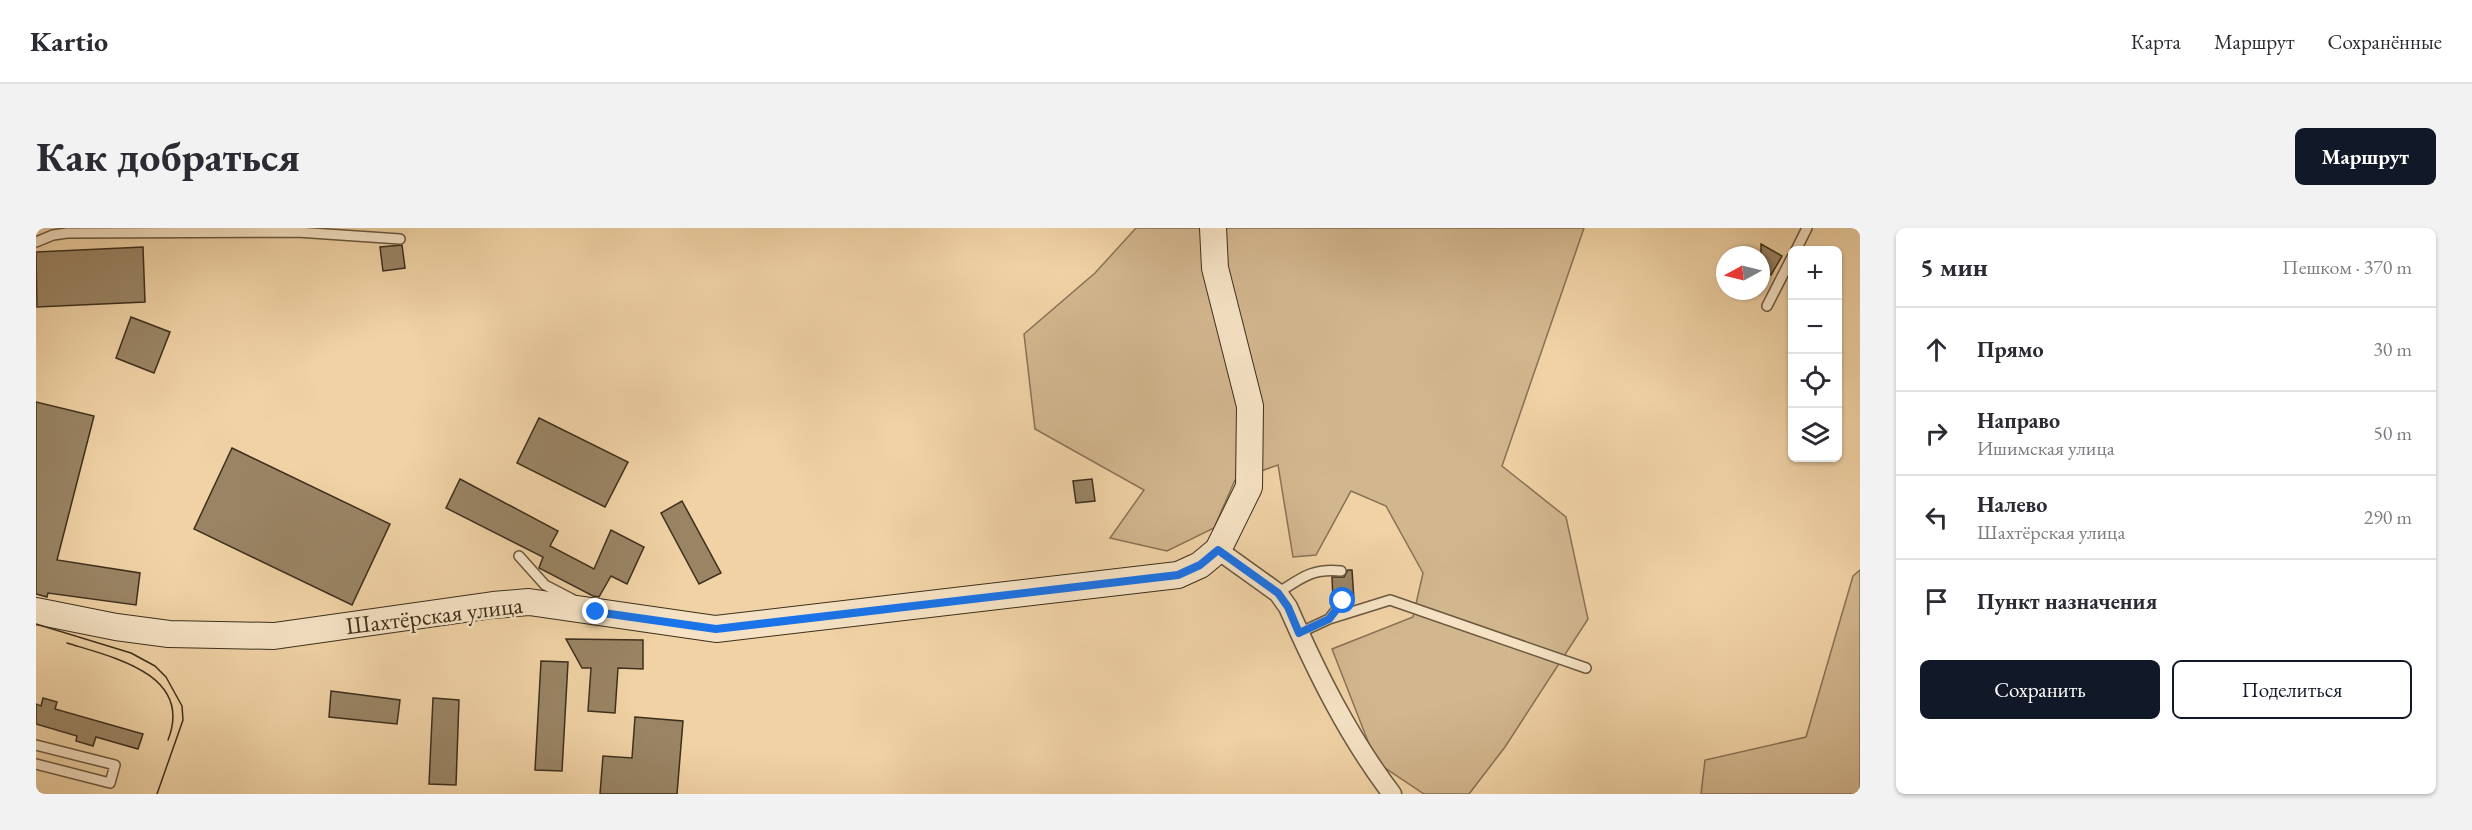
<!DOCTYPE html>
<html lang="ru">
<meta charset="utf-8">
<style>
body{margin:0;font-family:"EB Garamond",serif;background:#f2f2f3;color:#2b2b33}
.controls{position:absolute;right:18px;top:18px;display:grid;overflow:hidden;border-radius:9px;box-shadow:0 2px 4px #0004}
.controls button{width:54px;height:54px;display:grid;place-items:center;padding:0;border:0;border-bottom:2px solid #e1e1e2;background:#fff;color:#2b2b33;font:30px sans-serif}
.compass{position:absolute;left:1680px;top:18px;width:54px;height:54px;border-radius:50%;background:#fff;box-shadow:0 2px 4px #0004;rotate:263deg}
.stop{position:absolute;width:18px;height:18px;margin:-14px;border:4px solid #1a73e8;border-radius:50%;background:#fff}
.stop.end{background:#1a73e8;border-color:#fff;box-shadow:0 2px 6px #0008}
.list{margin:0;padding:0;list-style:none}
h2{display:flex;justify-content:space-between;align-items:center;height:78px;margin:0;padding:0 24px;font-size:26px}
h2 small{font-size:20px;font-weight:400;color:#7c7c81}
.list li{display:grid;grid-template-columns:39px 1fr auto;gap:18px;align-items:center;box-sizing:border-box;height:84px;padding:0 24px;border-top:2px solid #e1e1e2}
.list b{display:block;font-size:22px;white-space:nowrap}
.list p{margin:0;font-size:20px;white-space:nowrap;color:#7c7c81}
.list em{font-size:20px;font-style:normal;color:#7c7c81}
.actions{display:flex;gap:12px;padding:18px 24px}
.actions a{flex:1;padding:14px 0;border:2px solid #111827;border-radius:9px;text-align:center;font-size:21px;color:#111827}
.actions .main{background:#111827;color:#fff}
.icon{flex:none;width:33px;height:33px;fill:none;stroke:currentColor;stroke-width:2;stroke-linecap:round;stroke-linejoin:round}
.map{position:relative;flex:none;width:1824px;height:566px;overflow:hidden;border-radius:9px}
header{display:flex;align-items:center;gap:36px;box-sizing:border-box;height:84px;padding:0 30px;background:#fff;border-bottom:2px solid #e1e1e2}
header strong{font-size:28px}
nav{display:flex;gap:33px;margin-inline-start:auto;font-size:21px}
.intro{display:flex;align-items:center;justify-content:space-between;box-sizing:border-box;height:144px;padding:0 36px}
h1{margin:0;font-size:42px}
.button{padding:15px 27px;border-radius:9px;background:#111827;color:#fff;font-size:21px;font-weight:700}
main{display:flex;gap:36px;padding:0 36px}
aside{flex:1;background:#fff;border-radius:9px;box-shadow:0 2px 4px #0004}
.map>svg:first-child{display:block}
.green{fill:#d2b68e;stroke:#887256;stroke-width:1.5}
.building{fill:#9a8464;stroke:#3d2f1d;stroke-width:1.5}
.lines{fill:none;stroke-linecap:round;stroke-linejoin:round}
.lane-casing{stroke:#6a583f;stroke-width:12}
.street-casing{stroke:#6a583f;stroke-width:21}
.secondary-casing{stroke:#3d2f1d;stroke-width:28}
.lane{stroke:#f5e2c4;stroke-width:9}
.street{stroke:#f5e2c4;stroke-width:18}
.secondary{stroke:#f5e2c4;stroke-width:26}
.tram{stroke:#3d2f1d;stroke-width:1.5}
.route{stroke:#1a73e8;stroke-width:8}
.labels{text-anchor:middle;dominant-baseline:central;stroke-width:5;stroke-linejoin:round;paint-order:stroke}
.street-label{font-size:24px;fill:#3d2f1d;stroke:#f5e2c4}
</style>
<header>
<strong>Kartio</strong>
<nav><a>Карта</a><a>Маршрут</a><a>Сохранённые</a></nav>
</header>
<div class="intro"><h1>Как добраться</h1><a class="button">Маршрут</a></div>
<main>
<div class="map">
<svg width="1824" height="566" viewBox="0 0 1824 566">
<rect width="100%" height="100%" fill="#f0d2a5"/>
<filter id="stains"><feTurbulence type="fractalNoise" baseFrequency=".00333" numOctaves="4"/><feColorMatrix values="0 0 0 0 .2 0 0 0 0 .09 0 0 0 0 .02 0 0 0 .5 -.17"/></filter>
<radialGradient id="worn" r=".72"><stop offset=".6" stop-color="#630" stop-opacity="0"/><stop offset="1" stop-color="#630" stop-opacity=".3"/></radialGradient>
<path class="green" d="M1100,0H1548L1466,238L1530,289L1552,391L1469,519L1433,566H1388L1340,534L1296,421L1377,389L1387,345L1350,278L1315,263L1280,327L1257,329L1242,237L1199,252L1178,300L1131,323L1074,310L1108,262L999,201L988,106L1059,45Z
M1824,342V566H1665L1669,532L1770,509L1817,348Z"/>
<path class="building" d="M1725,16L1746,28L1735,47L1725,41Z
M366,17L369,40L347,43L344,19Z
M107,19L109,74L1,79L0,24Z
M95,89L134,104L118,145L80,130Z
M0,174L58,188L21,332L104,345L100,377L12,365L11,369L0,366Z
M503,190L592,234L569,279L481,235Z
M196,220L354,296L316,377L158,301Z
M424,251L522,303L514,318L558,341L575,302L608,319L591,356L575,348L563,369L557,368L503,340L507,329L410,280Z
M1056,251L1059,273L1040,275L1037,253Z
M646,273L685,345L663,356L625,285Z
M1312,342H1316L1318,372H1314L1307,366L1297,373L1296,349H1308Z
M530,411L607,412V441L582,440L579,485L552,483L555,440H546Z
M505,433L532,434L526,543L499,542Z
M295,463L364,472L361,496L293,489Z
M7,470L21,474L19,481L107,506L102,521L60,509L57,518L40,513L41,508L0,496V476L5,478Z
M397,470L423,472L420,557L393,556Z
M599,489L647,493L641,566H564L567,528L596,530Z"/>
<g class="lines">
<g class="lane-casing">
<path id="lane" d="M0,14L17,7L31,5L261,4L364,11
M1760,22L1771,0
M1731,78L1756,29
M483,328L509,357L536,371
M1242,365C1265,350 1276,340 1305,343
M1293,391L1354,372L1550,440
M1263,405L1293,391L1307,373
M0,517L79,537L74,555L0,536"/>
</g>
<g class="street-casing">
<path id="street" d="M1182,322L1242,365L1252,379C1281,445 1312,508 1356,566"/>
</g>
<g class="secondary-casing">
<path id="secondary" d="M0,383L80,399L133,406L238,408L457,377L493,374L680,401L1142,347L1164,337L1182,322L1213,259L1214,178L1179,40L1177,0"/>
</g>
<use href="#lane" class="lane"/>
<use href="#street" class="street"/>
<use href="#secondary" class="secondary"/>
<path class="tram" d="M0,396L95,425L119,438L130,449L146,478L147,492L121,566
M31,415C76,429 158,446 132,512"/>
</g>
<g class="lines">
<path class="route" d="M560,384L680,401L1142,347L1164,337L1182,322L1242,365L1252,379L1263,405L1293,391L1307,373"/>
</g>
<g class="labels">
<g class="street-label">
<text transform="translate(398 387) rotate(-7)">Шахтёрская улица</text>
</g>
</g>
<rect width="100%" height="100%" filter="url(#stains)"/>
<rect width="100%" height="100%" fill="url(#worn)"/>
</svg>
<div class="controls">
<button>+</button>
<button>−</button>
<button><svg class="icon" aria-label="locate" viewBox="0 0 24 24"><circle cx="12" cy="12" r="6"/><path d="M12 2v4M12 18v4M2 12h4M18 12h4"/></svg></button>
<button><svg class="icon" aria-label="layers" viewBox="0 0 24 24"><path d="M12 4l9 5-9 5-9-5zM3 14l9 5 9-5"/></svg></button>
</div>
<svg class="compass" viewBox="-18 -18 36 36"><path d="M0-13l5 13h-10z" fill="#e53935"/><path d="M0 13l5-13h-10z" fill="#7c7c81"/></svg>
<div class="stop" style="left:1307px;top:373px"></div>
<div class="stop end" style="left:560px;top:384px"></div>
</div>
<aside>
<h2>5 мин<small>Пешком · 370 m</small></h2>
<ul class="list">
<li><svg class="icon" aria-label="ahead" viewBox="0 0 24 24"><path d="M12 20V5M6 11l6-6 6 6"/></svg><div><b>Прямо</b></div><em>30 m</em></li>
<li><svg class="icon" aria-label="right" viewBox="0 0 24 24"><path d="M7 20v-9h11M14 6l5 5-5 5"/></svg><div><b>Направо</b><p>Ишимская улица</p></div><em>50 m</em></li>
<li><svg class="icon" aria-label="left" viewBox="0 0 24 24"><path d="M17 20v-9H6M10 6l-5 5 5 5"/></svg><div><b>Налево</b><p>Шахтёрская улица</p></div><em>290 m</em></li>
<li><svg class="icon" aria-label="arrive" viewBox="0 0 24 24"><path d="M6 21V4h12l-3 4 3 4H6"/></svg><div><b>Пункт назначения</b></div></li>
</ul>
<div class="actions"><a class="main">Сохранить</a><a>Поделиться</a></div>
</aside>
</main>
